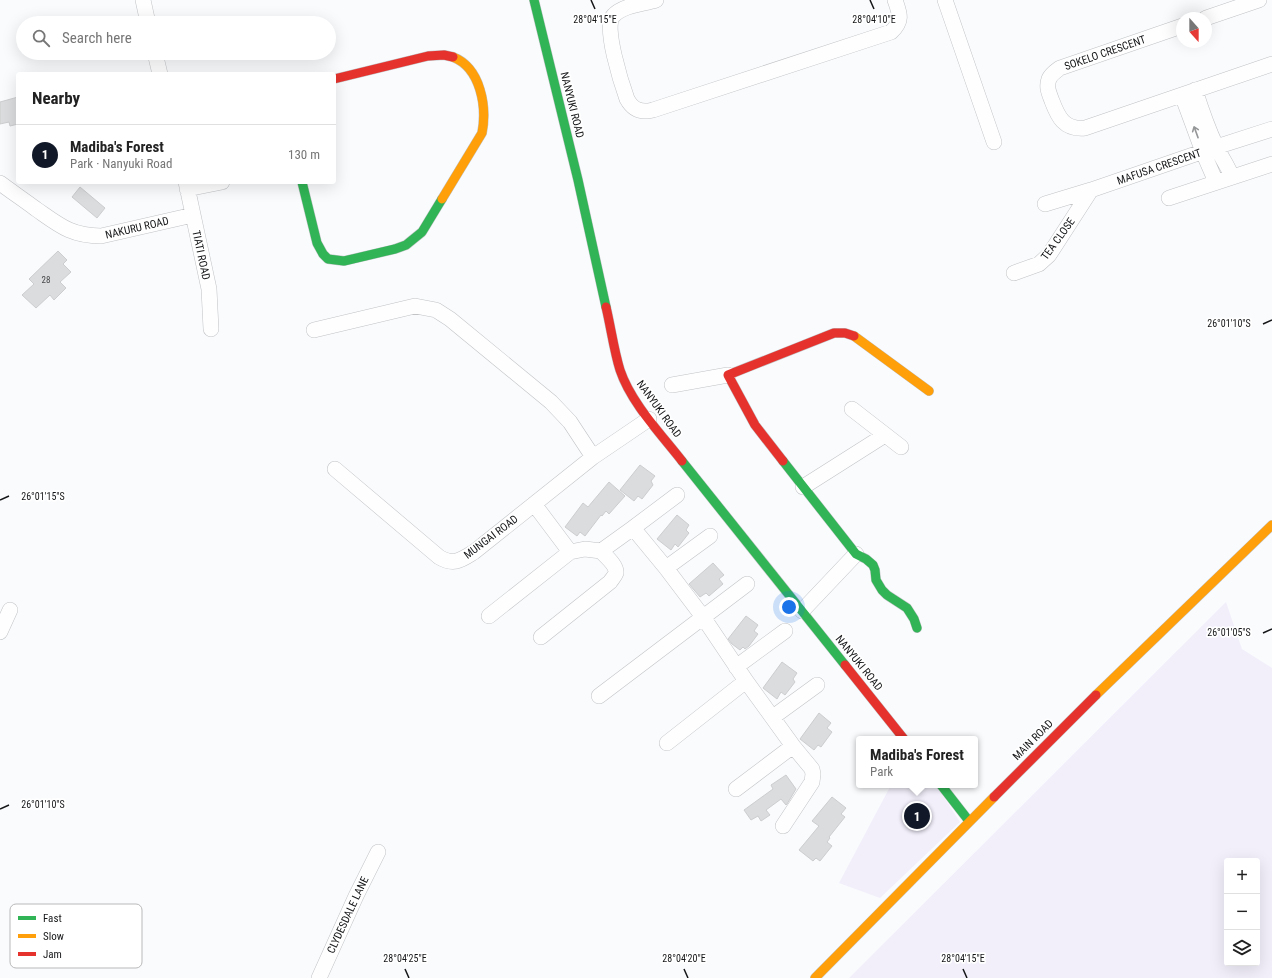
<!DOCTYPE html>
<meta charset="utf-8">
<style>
body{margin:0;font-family:"Roboto Condensed",sans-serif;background:#f6f6f6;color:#222}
.controls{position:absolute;right:12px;bottom:12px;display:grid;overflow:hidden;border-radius:4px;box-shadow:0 4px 16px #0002}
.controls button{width:36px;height:36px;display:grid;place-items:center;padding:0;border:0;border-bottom:1px solid #e0e0e0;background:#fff;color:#222;font:20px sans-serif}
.compass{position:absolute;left:1176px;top:12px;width:36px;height:36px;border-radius:50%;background:#fff;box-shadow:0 4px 16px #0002;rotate:159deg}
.you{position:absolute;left:789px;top:607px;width:14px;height:14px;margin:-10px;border:3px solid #fff;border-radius:50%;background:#1a73e8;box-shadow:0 0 0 6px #1a73e833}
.badge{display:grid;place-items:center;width:26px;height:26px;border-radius:50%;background:#111827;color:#fff;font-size:13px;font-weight:700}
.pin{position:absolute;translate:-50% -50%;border:2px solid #fff;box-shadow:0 1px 4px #0006}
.popup{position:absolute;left:856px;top:736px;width:122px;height:52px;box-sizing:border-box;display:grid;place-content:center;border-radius:4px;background:#fff;filter:drop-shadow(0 1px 3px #0005);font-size:13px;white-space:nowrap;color:#767676}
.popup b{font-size:15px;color:#222}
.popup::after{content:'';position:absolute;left:50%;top:100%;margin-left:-8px;border:8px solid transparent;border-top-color:#fff}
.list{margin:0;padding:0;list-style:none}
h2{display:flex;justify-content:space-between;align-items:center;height:52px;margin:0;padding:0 16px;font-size:17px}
h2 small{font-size:13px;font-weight:400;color:#767676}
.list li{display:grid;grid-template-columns:26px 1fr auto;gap:12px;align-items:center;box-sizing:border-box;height:60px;padding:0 16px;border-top:1px solid #e0e0e0}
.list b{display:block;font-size:15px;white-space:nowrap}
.list p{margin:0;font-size:13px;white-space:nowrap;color:#767676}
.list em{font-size:13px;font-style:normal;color:#767676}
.icon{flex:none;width:22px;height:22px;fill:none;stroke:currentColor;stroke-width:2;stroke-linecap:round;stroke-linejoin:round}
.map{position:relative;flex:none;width:1272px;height:978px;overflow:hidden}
.search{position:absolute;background:#fff;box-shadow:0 4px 16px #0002;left:16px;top:16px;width:320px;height:44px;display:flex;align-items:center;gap:10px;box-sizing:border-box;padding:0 14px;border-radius:22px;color:#767676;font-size:15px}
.panel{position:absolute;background:#fff;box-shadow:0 4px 16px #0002;left:16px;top:72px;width:320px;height:112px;border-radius:4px}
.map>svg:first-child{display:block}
.green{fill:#f2effb;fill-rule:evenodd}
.building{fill:#dadcdd;stroke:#cbcdce}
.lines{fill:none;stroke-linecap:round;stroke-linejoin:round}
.street-casing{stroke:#c1c3c5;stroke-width:16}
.fast-casing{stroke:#c1c3c5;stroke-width:10}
.slow-casing{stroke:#c1c3c5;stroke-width:10}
.jam-casing{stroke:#c1c3c5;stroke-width:10}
.street{stroke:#fefeff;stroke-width:15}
.fast{stroke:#30b455;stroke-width:9}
.slow{stroke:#ff9f0a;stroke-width:9}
.jam{stroke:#e5322d;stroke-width:9}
.oneway{stroke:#959697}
.ticks{fill:none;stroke:#151618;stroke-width:1.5}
.labels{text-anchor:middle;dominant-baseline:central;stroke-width:3.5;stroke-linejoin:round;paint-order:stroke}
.number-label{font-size:9px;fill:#464849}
.street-label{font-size:11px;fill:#151618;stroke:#fff}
.key{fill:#fff;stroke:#b9b9ba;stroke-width:1}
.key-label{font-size:11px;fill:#151618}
.ticks-label{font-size:10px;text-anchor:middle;fill:#151618;stroke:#fff;stroke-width:3.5;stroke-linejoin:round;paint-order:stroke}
</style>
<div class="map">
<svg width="1272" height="978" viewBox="0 0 1272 978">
<rect width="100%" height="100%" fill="#f9fbfd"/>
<path class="green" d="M1226,602L1242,649L1272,668V978H849ZM1227,861H1257V963H1227Z
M891,785H936L960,822L880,898L839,883Z"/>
<path class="building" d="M18,97V124L10,126L9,122L0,124V102Z
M80,187L105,208L97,218L72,197Z
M58,251L67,260L63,264L71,272L60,282L66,288L54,300L50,295L36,308L22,295L34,284L29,279Z
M640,465L655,476L651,481L653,485L642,499L638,496L634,501L620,490Z
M609,482L625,496L609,514L606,511L602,516L601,515L585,536L580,532L577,536L565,527L583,503L588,507Z
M677,515L689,525L686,530L689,533L678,547L675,544L671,550L657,539Z
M713,563L724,575L719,579L723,584L709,596L706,593L700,597L689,584Z
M746,616L758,625L754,631L758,634L749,646L745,649L743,647L740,650L732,644L728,639Z
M782,662L797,673L793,679L795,682L785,695L781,692L777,699L763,688Z
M819,713L831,723L827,728L832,732L821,747L818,745L814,750L800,739Z
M786,775L796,789L787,804L786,805L781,799L766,810L770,815L761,821L758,816L751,820L744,810L773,789L771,785Z
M832,797L846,808L841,814L845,817L829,837L830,838L827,842L832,846L820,861L816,858L813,861L799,850L819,826L812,821Z"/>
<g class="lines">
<g class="street-casing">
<path id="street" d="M143,0L148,23
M656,0C643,4 623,5 613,16C603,26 622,85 627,99C633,110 641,113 653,110L891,32C903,21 900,14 895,0
M945,0L994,142
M1206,18L1259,0
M1182,26L1060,68C1056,71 1051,74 1049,79C1046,87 1049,93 1052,101C1058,117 1064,130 1085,128L1272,64
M155,53L160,74
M1195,90C1201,109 1208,129 1216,146C1221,157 1228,166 1232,177
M1182,95L1203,152L1216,182
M186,182L209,289L211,329
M0,183C12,192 24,200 36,209C59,225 71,236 101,236L193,215
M187,189L222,182
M1169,198L1272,164
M1045,204L1091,190L1216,147L1272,129
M1014,273L1039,264L1049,255L1091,190
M314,330L415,306L436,310L450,319L551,402L570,422L593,457
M672,385L728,375
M852,409L901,447
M335,469L439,557C454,566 461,560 474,552L593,457L649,419
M803,487L885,435
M534,504L570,552L585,549L601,551L633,528L666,568L703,617L746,681L793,746L812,769L813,774L812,782L783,826
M633,528L677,495
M666,568L710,536
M802,611L856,554
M489,616L570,552
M0,632L10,610
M541,637L610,582C612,579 615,576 616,573C617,565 605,556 601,551
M736,667L785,631
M599,696L747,584
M773,717L817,685
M667,743L746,681
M736,789L793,746
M319,978L356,896L378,852"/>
</g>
<g class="fast-casing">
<path id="fast" d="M534,0L578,180L606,307
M302,182L317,243L323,254L328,259L344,261L395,249L406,245L422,232L442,199
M682,461L845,665
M783,461L856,554L866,559L873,565L875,570L876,580L882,590L887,595L907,608L914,619L917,628
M941,785L969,821"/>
</g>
<g class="slow-casing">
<path id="slow" d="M442,199L482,133C487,107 481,68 453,57
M854,336L929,391
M1096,695L1272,525
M815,978L994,797"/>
</g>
<g class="jam-casing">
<path id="jam" d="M334,79L428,56L444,55L453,57
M606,307C611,328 614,351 620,370C631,403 661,434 682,461
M783,461L755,425L728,375L834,333H845L854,336
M845,665L904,739
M994,797L1096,695"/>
</g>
<use href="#street" class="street"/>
<use href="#fast" class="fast"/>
<use href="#slow" class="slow"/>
<use href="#jam" class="jam"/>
</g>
<defs><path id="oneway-shaft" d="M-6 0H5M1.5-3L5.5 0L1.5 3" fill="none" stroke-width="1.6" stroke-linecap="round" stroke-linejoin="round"/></defs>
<use class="oneway" href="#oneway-shaft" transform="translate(1196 132) rotate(-110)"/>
<path class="ticks" d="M591,0L595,9M870,0L874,9M1263,324L1272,320M0,500L9,496M1263,633L1272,629M0,809L9,805M405,969L409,978M684,969L688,978M963,969L967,978"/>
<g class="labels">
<g class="number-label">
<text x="46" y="280">28</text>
</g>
<g class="street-label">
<text transform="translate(1105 53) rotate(-19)">SOKELO CRESCENT</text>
<text transform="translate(572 105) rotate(76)">NANYUKI ROAD</text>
<text transform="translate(1159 167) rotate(-19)">MAFUSA CRESCENT</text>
<text transform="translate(137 228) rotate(-13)">NAKURU ROAD</text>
<text transform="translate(1058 239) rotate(-54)">TEA CLOSE</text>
<text transform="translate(201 255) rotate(78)">TIATI ROAD</text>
<text transform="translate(659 409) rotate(54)">NANYUKI ROAD</text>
<text transform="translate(491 537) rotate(-37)">MUNGAI ROAD</text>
<text transform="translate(859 663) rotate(51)">NANYUKI ROAD</text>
<text transform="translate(1033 740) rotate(-45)">MAIN ROAD</text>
<text transform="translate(348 915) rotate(-65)">CLYDESDALE LANE</text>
</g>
</g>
<rect x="10" y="904" width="132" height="64" rx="6" class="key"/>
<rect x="18" y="916" width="18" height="4" fill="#30b455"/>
<rect x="18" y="934" width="18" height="4" fill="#ff9f0a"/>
<rect x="18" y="952" width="18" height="4" fill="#e5322d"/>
<g class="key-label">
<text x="43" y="922">Fast</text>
<text x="43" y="940">Slow</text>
<text x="43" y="958">Jam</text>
</g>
<g class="ticks-label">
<text x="595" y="23">28°04'15"E</text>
<text x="874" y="23">28°04'10"E</text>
<text x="1229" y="327">26°01'10"S</text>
<text x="43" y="500">26°01'15"S</text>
<text x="1229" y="636">26°01'05"S</text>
<text x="43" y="808">26°01'10"S</text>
<text x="405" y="962">28°04'25"E</text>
<text x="684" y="962">28°04'20"E</text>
<text x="963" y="962">28°04'15"E</text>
</g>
</svg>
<div class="controls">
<button>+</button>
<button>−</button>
<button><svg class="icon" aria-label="layers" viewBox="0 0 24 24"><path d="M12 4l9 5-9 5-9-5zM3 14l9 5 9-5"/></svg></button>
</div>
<svg class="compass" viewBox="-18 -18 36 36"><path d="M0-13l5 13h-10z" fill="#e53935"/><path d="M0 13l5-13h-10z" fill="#767676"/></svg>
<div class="you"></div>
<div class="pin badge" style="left:917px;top:816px">1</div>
<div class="popup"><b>Madiba's Forest</b>Park</div>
<div class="search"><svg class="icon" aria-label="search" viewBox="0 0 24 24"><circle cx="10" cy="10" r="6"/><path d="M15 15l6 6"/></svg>Search here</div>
<section class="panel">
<h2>Nearby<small></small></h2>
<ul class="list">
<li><span class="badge">1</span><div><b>Madiba's Forest</b><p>Park · Nanyuki Road</p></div><em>130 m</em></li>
</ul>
</section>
</div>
